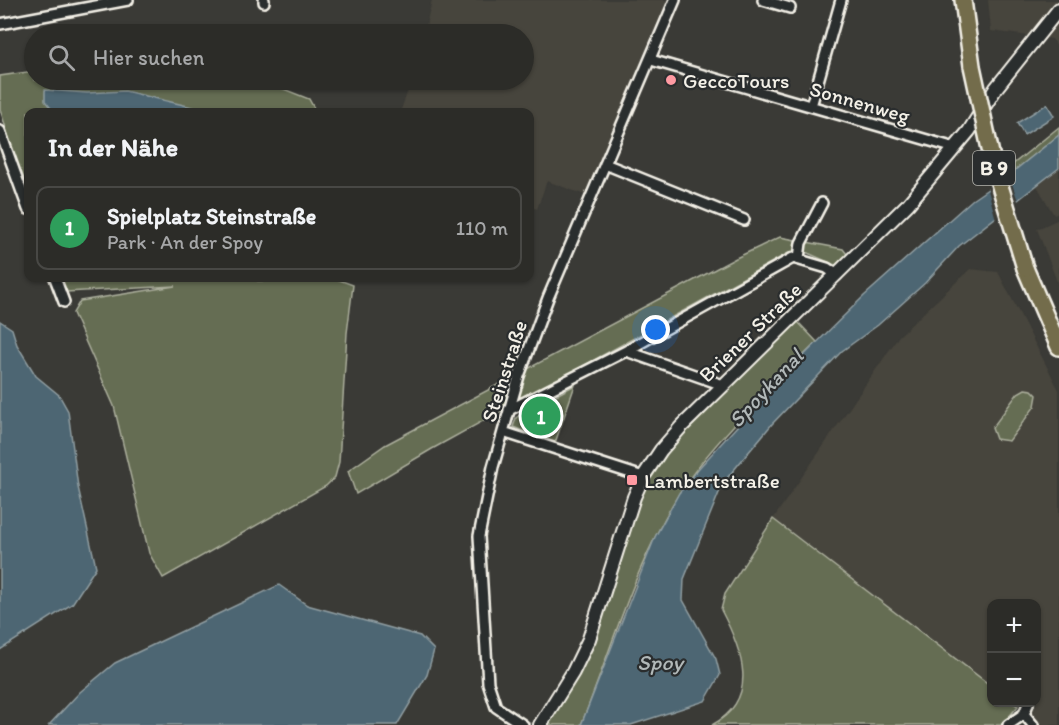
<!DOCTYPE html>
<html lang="de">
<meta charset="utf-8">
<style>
body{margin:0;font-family:Itim,sans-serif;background:#383834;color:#f1f3f6}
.controls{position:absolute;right:18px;bottom:18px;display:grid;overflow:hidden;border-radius:12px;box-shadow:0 2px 4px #0004}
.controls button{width:54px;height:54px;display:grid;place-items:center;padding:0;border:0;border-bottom:2px solid #484845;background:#2c2c28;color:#f1f3f6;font:30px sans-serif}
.you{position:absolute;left:656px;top:330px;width:21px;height:21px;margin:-15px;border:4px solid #fff;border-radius:50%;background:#1a73e8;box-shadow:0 0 0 9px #1a73e833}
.badge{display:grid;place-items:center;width:39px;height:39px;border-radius:50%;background:#8c9099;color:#fff;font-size:20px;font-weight:700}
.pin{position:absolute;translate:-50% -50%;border:3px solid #fff;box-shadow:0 2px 6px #0006}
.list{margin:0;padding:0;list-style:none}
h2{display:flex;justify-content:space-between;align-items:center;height:78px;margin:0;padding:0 24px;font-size:26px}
h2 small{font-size:20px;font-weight:400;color:#a6a7a8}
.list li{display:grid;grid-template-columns:39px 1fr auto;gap:18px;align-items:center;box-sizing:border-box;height:84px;margin:0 12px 12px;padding:0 12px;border:2px solid #484845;border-radius:12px}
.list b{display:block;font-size:22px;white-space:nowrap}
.list p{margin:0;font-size:20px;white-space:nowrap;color:#a6a7a8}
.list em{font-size:20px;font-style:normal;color:#a6a7a8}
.icon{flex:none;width:33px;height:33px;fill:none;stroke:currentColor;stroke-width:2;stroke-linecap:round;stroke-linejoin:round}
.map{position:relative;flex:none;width:1059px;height:725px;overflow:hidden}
.search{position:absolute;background:#2c2c28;box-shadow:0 2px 4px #0004;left:24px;top:24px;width:510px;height:66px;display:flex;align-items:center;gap:15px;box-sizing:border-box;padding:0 21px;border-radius:33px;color:#a6a7a8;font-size:22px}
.panel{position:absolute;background:#2c2c28;box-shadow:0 2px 4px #0004;left:24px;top:108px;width:510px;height:174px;border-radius:12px}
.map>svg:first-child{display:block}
.built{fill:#46443c}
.green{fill:#656d52;stroke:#acaf9d;stroke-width:1.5}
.water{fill:#4e6673;stroke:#909ea2;stroke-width:1.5}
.pier{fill:#3a3a36}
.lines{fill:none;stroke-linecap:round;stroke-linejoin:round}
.minor-casing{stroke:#f4f1e8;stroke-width:14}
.tertiary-casing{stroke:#f4f1e8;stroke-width:16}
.primary-casing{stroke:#f4f1e8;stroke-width:20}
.minor{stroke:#2a2d2e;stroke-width:9}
.tertiary{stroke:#2a2d2e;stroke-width:12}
.primary{stroke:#736c4b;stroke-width:15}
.primary-bridge-casing{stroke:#f4f1e8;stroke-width:20;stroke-linecap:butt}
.primary-bridge{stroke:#736c4b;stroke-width:15}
.poi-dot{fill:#ff9aa2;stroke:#2a2d2e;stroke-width:2}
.labels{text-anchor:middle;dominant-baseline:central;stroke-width:4.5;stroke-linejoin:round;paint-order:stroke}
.shield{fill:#2a2d2e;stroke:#b7b6b0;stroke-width:1.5}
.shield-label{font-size:20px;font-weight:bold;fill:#f4f1e8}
.poi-label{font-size:21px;fill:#f4f1e8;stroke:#2a2d2e;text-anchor:start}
.street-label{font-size:21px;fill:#f4f1e8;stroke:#2a2d2e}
.water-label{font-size:22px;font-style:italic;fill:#b2b9b9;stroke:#2a2d2e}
</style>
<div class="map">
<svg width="1059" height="725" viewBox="0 0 1059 725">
<rect width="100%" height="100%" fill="#3a3a36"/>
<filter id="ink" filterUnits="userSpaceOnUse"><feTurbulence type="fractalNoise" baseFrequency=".0167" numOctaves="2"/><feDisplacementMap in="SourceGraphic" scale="12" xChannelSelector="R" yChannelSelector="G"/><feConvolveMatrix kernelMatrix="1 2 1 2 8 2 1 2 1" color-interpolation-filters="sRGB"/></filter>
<g filter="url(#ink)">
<path class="built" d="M432,0H667L585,195L547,181L537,209L530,207V112H400L412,80H524V34H424Z
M988,0H1059V50L1052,39L991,31Z
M1059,168V213L1054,215L1037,186Z
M1059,219V287L1037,229Z
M970,269L998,272L1059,390V725H1013L1030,712L1013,703L1036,702V604H992L991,686L773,519L899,336Z"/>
<path class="green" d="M34,71V80H261L309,99L316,112H28V199L0,109V76Z
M1059,127V135L1014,171L1012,165Z
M780,237L843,249L850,258L837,266L808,253L792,251L432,449L356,494L348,471L385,445L736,258Z
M61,278H284L257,281L334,278L353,285L347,333L339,462L335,477L326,486L163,578L149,553L114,406L73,313L80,301L175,286L66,292Z
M797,321L817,342C772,387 712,441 679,494C635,564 612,648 581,725H545L575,675L642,493C676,426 744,373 797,321Z
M575,385L555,443L513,427L516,418L521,414Z
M1025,389L1032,390L1037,395L1035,406L1009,441L996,439L992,428L1018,393Z
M773,519L991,686L992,702L1013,703L1018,706L1002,725H712C761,698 742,650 721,610L725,594Z"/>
<path class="water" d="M45,90L87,93L125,91L213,112H54L45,101Z
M1047,104L1054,116L1024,135L1017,123Z
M1059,135V168L959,246L925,283L878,325L842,351L772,424L723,483L684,579L683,600L716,659L720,675L705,701L631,725H581L655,537L679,493L698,469L780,379L864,296L972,200L1014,171Z
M0,321L12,329L17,345L36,376L59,395L68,411L78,487L96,567L72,604L0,650Z
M279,585L307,605L420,636L434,650L427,675L397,725H49L80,692L115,663Z"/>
<path class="pier" d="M1008,172L1019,204L996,220L987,186Z"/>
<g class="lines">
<g class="minor-casing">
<path id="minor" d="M763,0L790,8
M264,2V0
M0,24L128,0
M651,60L955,148
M811,106L841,0
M0,131L28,209
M605,164L744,220
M799,258L801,243L822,203
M55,278L64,302
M626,351L793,258L827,268L837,275
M509,410L626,351L723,385
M503,432L643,477
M1028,704L1024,714L1033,725
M523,725L496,707L488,683L479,536L493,467L519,376L548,298L675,0
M1008,725L1024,714"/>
</g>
<g class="tertiary-casing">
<path id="tertiary" d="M540,725L573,672L589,639L634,497L643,477L661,450L681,427L908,204L969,131L996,88L1059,9"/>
</g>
<g class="primary-casing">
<path id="primary" d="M963,0L972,66
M1025,268L1059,347"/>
</g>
<use href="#minor" class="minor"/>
<use href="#tertiary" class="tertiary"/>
<use href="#primary" class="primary"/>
<g class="primary-bridge-casing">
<path id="primary-bridge" d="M972,66L993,163L1025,268"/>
</g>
<use href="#primary-bridge" class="primary-bridge"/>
</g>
</g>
<g class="poi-dot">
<circle cx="671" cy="80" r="6"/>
<rect x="626" y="474" width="12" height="12" rx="3"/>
</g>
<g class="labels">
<rect class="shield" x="973" y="151" width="42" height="34" rx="4.5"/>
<g class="shield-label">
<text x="994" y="168">B 9</text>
</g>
<g class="poi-label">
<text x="683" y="80">GeccoTours</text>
<text x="644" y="480">Lambertstraße</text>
</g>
<g class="street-label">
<text transform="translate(860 102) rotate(16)">Sonnenweg</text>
<text transform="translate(750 332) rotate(-44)">Briener Straße</text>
<text transform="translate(504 371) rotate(-72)">Steinstraße</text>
</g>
<g class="water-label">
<text transform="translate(766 388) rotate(-47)">Spoykanal</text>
<text x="660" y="662">Spoy</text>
</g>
</g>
</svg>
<div class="controls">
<button>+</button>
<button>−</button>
</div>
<div class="you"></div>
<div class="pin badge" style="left:541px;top:416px;background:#2e9e5b">1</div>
<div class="search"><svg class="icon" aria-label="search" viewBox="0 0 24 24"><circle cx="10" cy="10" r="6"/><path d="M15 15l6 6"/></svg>Hier suchen</div>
<section class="panel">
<h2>In der Nähe<small></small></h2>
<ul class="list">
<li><span class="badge" style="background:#2e9e5b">1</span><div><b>Spielplatz Steinstraße</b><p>Park · An der Spoy</p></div><em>110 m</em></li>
</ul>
</section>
</div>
